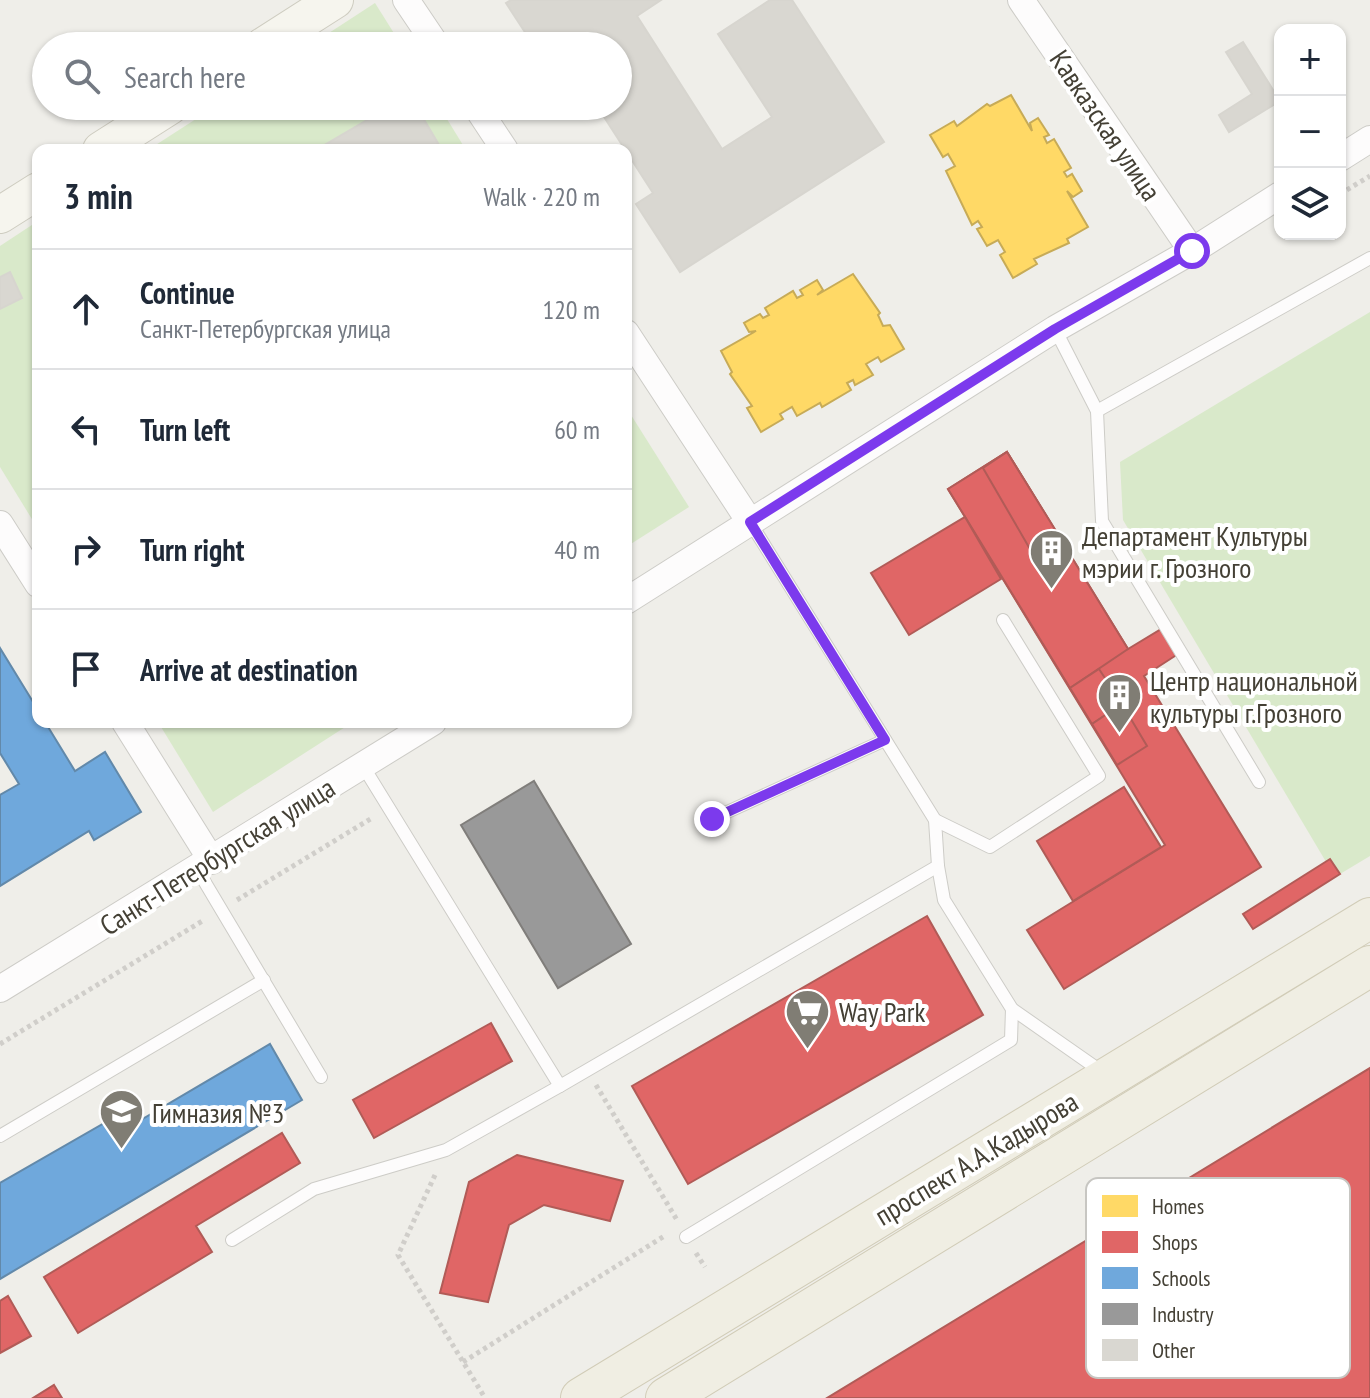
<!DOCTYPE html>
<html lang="en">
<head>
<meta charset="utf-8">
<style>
  :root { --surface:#fff; --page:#f6f6f7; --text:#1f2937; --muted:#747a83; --line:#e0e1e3 }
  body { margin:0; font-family:"PT Sans Narrow",sans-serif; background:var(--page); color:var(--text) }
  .controls { position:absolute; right:24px; top:24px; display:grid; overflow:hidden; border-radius:16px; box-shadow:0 2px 6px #0004 }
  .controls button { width:72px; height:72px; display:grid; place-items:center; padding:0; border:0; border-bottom:2px solid var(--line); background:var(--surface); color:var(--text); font:40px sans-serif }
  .stop { position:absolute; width:24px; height:24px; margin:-18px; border:6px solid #7c3aed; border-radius:50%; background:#fff }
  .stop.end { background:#7c3aed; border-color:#fff; box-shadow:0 2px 8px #0008 }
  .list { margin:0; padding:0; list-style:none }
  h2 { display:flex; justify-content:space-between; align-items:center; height:104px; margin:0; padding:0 32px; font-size:34px }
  h2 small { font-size:26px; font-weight:400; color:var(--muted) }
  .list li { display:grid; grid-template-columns:52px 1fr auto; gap:24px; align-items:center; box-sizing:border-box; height:120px; padding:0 32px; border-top:2px solid var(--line) }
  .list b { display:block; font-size:30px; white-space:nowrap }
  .list p { margin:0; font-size:26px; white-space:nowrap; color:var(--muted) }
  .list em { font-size:26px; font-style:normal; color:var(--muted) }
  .icon { flex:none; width:44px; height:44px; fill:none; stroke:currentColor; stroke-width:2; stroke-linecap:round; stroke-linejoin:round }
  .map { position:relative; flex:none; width:1370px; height:1398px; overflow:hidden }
  .search { position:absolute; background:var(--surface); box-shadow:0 2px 6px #0004; left:32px; top:32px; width:600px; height:88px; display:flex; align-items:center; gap:20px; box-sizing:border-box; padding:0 28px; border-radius:44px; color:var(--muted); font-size:30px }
  .panel { position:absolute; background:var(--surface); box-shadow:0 2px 6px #0004; left:32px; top:144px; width:600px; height:584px; border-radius:16px }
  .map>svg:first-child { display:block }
</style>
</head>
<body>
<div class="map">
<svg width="1370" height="1398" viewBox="0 0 1370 1398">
  <rect width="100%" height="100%" fill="#efeee9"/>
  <g fill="#d9e9ca">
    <polygon points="375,3 402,46 309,46"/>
    <polygon points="216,106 439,106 466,150 148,150"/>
    <polygon points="38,221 38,529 0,467 0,246"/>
    <polygon points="1370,312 1370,856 1335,877 1123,520 1120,462"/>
    <polygon points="626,407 689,507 626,547"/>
    <polygon points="158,722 353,722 213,812"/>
  </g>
  <g fill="#ffd966" stroke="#c7ab57" stroke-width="2">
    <polygon points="1011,95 1032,131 1030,123 1038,118 1049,135 1044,137 1047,143 1054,139 1071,168 1064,172 1067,177 1072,174 1082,191 1073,197 1067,191 1088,227 1067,239 1069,243 1034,259 1037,264 1013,278 1000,255 1005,252 998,240 987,246 977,229 982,227 978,221 972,225 946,171 955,166 948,154 943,157 930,135 954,121 957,126 987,104 990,106"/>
    <polygon points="853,274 880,313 878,315 883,326 890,325 904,349 881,362 878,357 866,364 873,375 855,385 853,380 847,383 851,390 822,407 820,403 797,416 792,407 780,414 783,419 761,432 747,408 752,406 730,374 732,372 721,351 756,331 749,332 744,323 760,314 763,318 769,315 765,308 793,291 797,298 803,295 800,290 817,280 823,290 817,295"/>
  </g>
  <g fill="#e06666" stroke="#b15b57" stroke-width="2">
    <polygon points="1007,452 1128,649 1163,628 1178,654 1144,676 1261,867 1064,989 1027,930 1165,845 948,489"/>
    <polygon points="1007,452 1128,649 1070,688 948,489"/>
    <polygon points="1007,452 1056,531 1030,549 983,468"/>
    <polygon points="965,517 1001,579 909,635 871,573"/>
    <polygon points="1099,669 1122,704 1092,724 1070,688"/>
    <polygon points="1122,704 1147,746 1117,765 1092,724"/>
    <polygon points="1124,787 1161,847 1073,901 1037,841"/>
    <polygon points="1330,859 1340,874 1253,929 1243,914"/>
    <polygon points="927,916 983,1015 688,1184 632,1086"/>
    <polygon points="491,1023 512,1061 374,1138 353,1100"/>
    <polygon points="1370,1068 1370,1398 827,1398"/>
    <polygon points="282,1133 300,1163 196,1226 212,1252 78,1333 44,1277"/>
    <polygon points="517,1155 623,1181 610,1221 544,1205 509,1225 488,1302 440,1293 469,1182"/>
    <polygon points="8,1296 31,1336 0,1353 0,1301"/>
    <polygon points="54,1385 62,1398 33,1398"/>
  </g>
  <g fill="#6fa8dc" stroke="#6289aa" stroke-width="2">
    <polygon points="0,648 38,710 38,722 45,722 75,771 105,752 141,812 94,840 89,831 0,886 0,795 19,784 0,753"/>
    <polygon points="270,1044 302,1100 0,1279 0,1183 134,1106 139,1121"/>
  </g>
  <polygon fill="#999" stroke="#807e7b" stroke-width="2" points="534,781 631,944 558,988 461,825"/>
  <g fill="#d9d7d1" stroke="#d7d5cf" stroke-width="2">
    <polygon points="511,0 661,0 637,16 722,149 772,117 718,34 770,0 792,0 884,142 680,272 636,204 653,193 597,106 618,106 618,46 534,46 506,3"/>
    <polygon points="1243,42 1280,101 1229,132 1219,115 1252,94 1226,52"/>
    <polygon points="391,106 416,106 442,150 316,150"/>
    <polygon points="10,272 22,298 0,309 0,277"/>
  </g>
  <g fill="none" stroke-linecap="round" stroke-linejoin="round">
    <defs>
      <g id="service">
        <polyline points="1055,329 1097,411 1102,521 1259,782"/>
        <polyline points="1097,411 1370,258"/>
        <polyline points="363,766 560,1086 938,866 935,820 750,522"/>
        <polyline points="712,819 885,740"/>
        <polyline points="935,820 990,847 1099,776 1003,620"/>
        <polyline points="938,866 944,900 1012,1009 1105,1074"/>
        <polyline points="197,869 321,1077"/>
        <polyline points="0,1136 264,980"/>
        <polyline points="686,1237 1011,1040 1012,1009"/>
        <polyline points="232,1240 314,1189 446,1150 560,1086"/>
      </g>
      <g id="minor">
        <polyline points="406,0 437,46"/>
        <polyline points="1021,0 1192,251"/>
        <polyline points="476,106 505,150"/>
        <polyline points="1340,158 1370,139"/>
        <polyline points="626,333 750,522"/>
        <polyline points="0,524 38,584"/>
        <polyline points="626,601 1055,329 1192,251 1280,195"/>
        <polyline points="125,722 212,861"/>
        <polyline points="0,989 433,722"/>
      </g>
      <g id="secondary">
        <polyline points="263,46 335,0"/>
        <polyline points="101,150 170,106"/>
        <polyline points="0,215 38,191"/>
      </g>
      <g id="primary">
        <polyline points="581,1398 1370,918"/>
        <polyline points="666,1398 1370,966"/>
      </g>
    </defs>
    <use href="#service" stroke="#cdccc7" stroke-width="14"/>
    <use href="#minor" stroke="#cdccc7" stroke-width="28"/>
    <use href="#secondary" stroke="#ceccc0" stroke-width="38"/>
    <use href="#primary" stroke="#d1ccb7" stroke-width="42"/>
    <g stroke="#d0ceca" stroke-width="5" stroke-dasharray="4 4" stroke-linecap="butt">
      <polyline points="1340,194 1370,176"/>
      <polyline points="237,900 372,818"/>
      <polyline points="0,1044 204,920"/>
      <polyline points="596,1085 677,1220"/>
      <polyline points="435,1175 398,1255 485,1398"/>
      <polyline points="696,1253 705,1267"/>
      <polyline points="463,1362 666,1235"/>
    </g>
    <use href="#service" stroke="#fdfcfc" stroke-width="12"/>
    <use href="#minor" stroke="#fdfcfc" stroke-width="26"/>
    <use href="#secondary" stroke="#f6f5ee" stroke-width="36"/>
    <use href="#primary" stroke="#f0eee3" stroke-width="40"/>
  </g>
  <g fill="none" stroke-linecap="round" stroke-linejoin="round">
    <polyline stroke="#7c3aed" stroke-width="10" points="712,819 885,740 750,522 1055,329 1192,251"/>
  </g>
  <defs>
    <symbol id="building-pin" viewBox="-11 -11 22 30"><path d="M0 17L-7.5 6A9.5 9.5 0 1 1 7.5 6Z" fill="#807d74" stroke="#fff"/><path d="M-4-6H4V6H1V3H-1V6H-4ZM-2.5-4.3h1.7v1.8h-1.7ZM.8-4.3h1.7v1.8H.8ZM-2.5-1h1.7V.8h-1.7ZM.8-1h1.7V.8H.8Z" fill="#fff"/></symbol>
    <symbol id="supermarket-pin" viewBox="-11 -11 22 30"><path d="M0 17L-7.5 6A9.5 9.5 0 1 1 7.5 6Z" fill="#807d74" stroke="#fff"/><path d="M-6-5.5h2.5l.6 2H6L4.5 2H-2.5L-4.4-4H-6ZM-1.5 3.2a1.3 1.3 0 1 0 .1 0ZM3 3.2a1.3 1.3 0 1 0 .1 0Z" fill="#fff"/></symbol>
    <symbol id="school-pin" viewBox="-11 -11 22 30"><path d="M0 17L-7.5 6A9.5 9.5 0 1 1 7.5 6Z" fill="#807d74" stroke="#fff"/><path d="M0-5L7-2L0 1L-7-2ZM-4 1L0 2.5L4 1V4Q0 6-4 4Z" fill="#fff"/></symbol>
  </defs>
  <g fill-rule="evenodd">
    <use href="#building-pin" x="1026" y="526" width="51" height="69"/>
    <use href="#building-pin" x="1094" y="670" width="51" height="69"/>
    <use href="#supermarket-pin" x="782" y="986" width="51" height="69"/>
    <use href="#school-pin" x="96" y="1086" width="51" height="69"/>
  </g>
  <g text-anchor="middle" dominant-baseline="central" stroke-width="8" stroke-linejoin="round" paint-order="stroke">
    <g font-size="28" fill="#444035" stroke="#fff">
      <text transform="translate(1106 125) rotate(56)">Кавказская улица</text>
      <text transform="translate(217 856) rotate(-32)">Санкт-Петербургская улица</text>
      <text transform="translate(976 1158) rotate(-31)">проспект А.А.Кадырова</text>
    </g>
    <g font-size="28" fill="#444035" stroke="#fff" text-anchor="start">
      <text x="1082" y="535">Департамент Культуры<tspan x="1082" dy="32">мэрии г. Грозного</tspan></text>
      <text x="1150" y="680">Центр национальной<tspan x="1150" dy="32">культуры г.Грозного</tspan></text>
      <text x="839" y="1011">Way Park</text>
      <text x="152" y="1112">Гимназия №3</text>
    </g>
  </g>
  <rect x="1086" y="1178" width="264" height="200" rx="12" fill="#fff" stroke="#c7c6c2" stroke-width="2"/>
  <rect x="1102" y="1195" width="36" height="22" fill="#ffd966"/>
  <rect x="1102" y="1231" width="36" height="22" fill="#e06666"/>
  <rect x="1102" y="1267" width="36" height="22" fill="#6fa8dc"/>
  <rect x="1102" y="1303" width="36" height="22" fill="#999"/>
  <rect x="1102" y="1339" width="36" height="22" fill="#d9d7d1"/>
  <g font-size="22" fill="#444035">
    <text x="1152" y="1214">Homes</text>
    <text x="1152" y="1250">Shops</text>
    <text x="1152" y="1286">Schools</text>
    <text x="1152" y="1322">Industry</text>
    <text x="1152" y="1358">Other</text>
  </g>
</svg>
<div class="controls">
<button>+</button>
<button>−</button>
<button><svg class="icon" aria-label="layers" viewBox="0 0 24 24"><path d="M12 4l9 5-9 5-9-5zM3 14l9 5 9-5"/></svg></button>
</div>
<div class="stop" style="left:1192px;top:251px"></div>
<div class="stop end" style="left:712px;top:819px"></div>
<div class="search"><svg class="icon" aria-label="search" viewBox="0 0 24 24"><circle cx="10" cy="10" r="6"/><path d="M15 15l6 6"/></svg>Search here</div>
<section class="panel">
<h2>3 min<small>Walk · 220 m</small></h2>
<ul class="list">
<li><svg class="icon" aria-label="ahead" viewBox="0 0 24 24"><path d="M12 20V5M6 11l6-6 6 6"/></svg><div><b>Continue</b><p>Санкт-Петербургская улица</p></div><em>120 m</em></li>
<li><svg class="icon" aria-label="left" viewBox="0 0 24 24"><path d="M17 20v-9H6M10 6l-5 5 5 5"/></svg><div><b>Turn left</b></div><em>60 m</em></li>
<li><svg class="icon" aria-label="right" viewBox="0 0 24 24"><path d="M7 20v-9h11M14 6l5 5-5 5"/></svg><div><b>Turn right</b></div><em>40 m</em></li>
<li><svg class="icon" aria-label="arrive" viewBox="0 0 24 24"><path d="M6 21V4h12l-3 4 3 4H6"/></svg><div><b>Arrive at destination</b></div></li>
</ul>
</section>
</div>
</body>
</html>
